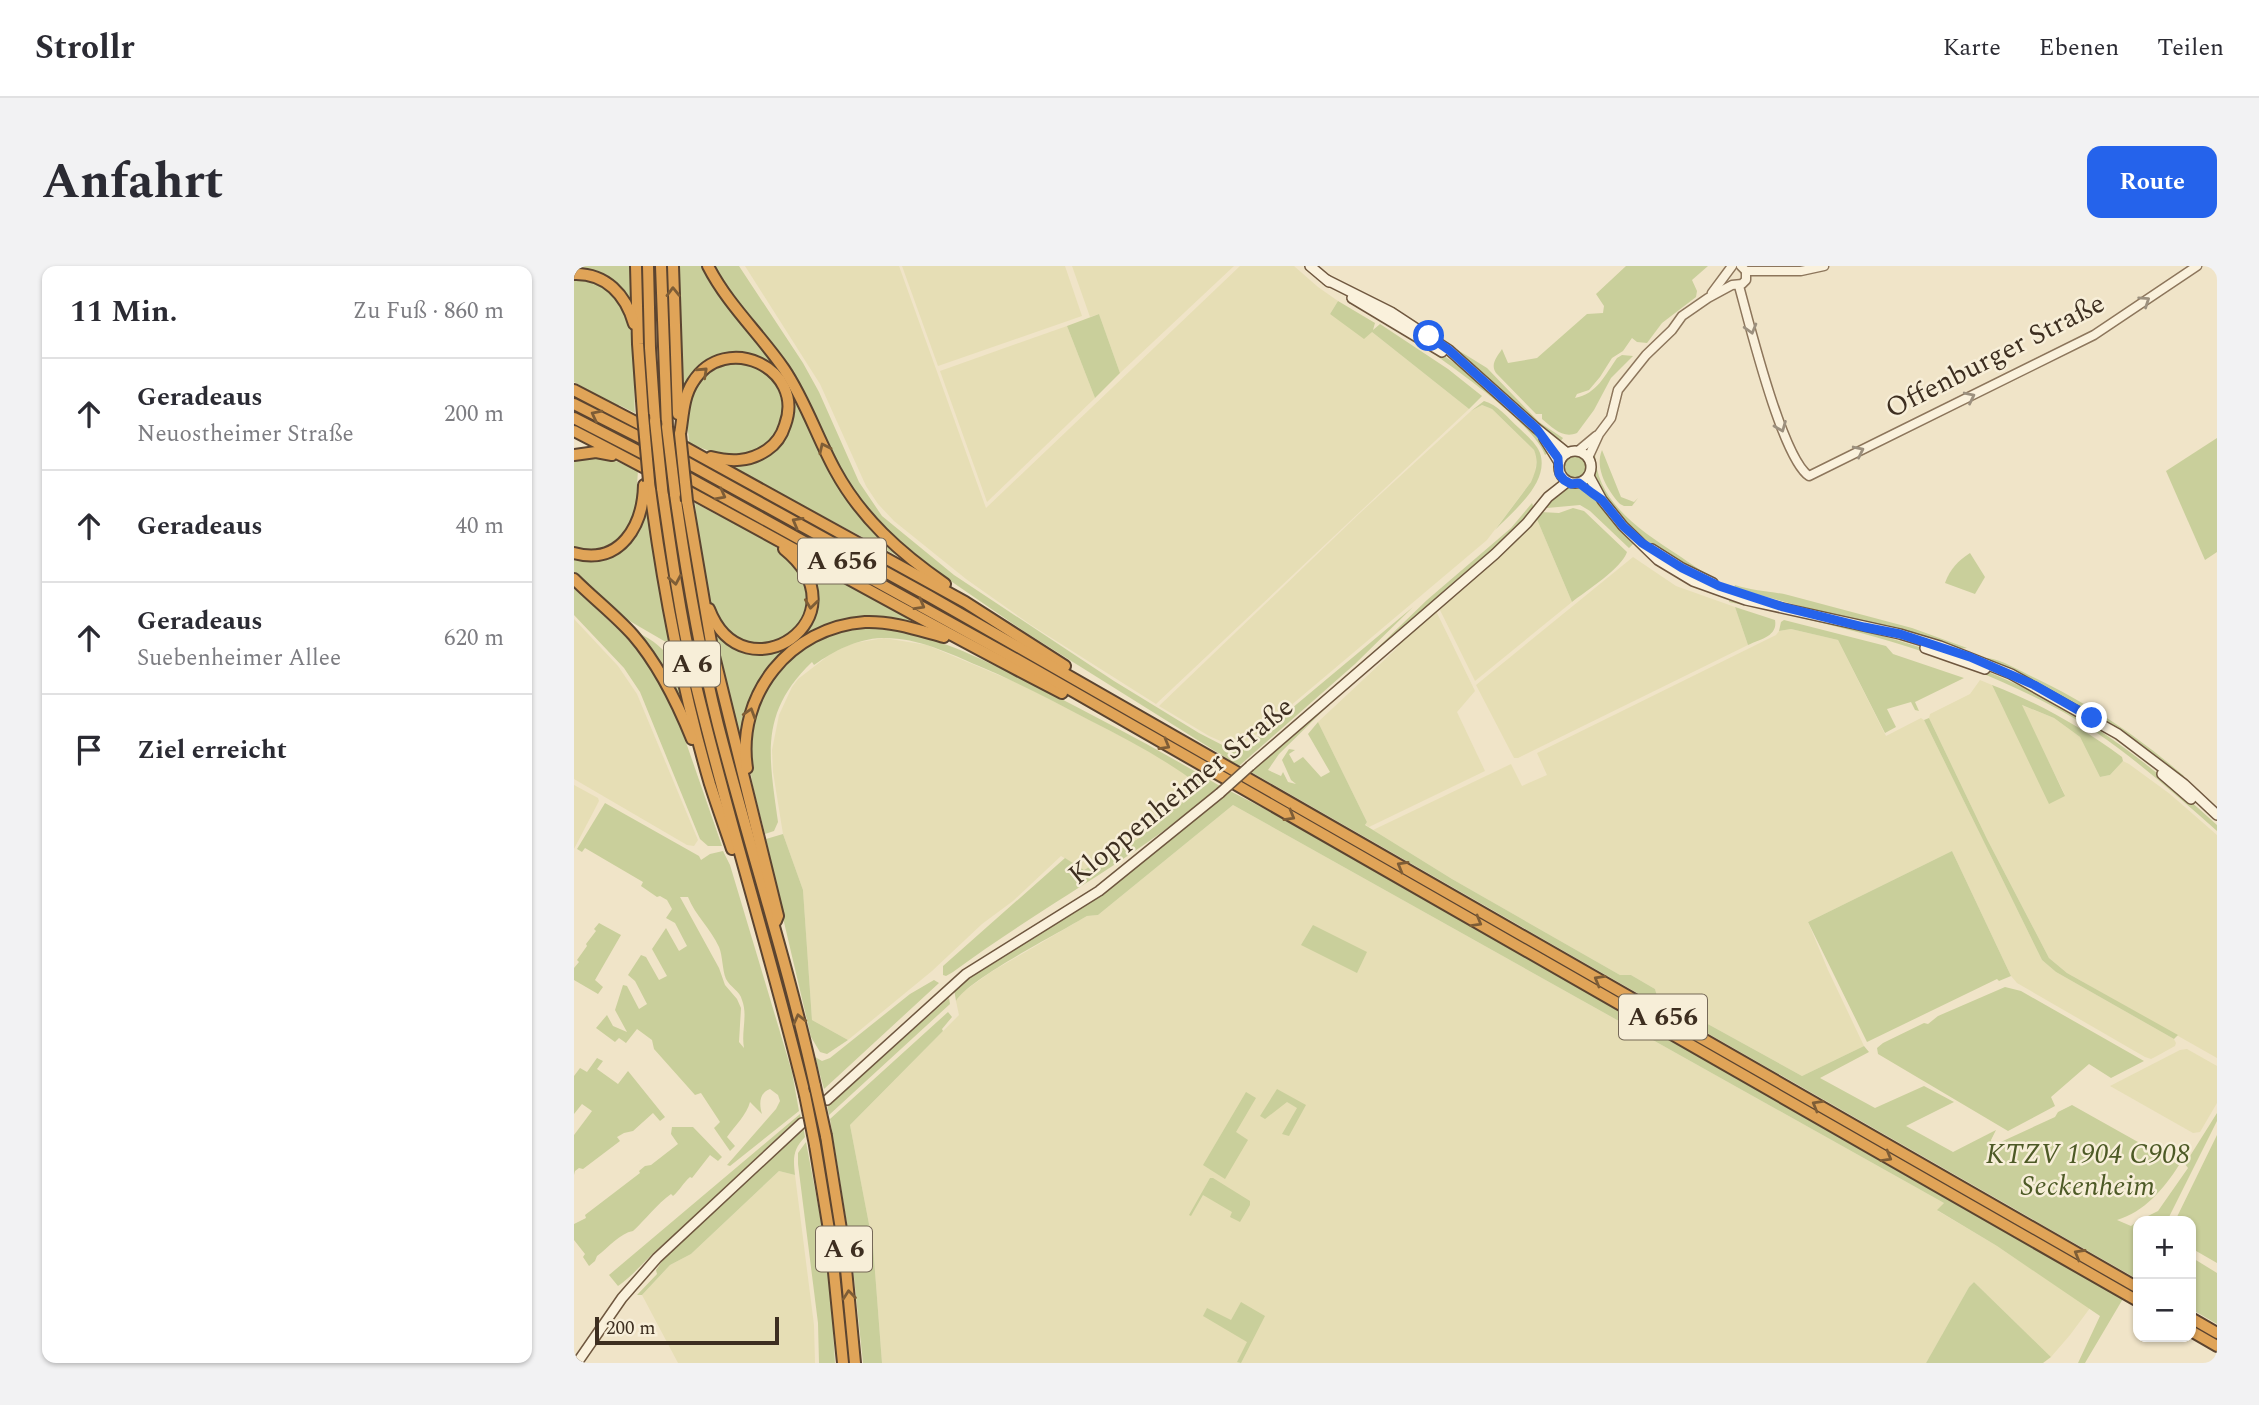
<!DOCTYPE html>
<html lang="de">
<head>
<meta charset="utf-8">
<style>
  :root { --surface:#fff; --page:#f2f2f3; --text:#2b2b33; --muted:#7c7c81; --line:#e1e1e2; --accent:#2563eb }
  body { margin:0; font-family:Spectral,serif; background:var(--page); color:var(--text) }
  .controls { position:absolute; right:21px; bottom:21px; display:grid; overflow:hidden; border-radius:14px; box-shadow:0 2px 5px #0004 }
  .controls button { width:63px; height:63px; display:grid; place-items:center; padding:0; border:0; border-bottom:2px solid var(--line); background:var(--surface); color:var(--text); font:35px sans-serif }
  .scale { position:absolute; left:21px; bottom:18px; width:184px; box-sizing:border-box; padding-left:7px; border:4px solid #3d2e20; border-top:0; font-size:19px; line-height:24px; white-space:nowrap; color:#3d2e20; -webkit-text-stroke:5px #f7eed8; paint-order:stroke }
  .stop { position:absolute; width:21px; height:21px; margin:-16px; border:5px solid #2563eb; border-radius:50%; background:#fff }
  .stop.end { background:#2563eb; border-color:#fff; box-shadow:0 2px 7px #0008 }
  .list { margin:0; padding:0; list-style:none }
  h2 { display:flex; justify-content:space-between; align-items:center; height:91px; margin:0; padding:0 28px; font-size:30px }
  h2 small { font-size:23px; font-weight:400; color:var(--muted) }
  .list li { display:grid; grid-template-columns:46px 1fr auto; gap:21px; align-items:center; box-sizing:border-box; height:112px; padding:0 28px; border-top:2px solid var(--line) }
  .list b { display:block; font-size:26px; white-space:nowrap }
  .list p { margin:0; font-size:23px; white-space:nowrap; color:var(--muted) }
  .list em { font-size:23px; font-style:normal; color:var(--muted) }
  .icon { flex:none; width:38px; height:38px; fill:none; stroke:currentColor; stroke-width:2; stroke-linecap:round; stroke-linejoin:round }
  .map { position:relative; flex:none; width:1643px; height:1097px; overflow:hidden; border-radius:14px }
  header { display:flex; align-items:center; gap:42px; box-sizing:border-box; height:98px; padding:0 35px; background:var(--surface); border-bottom:2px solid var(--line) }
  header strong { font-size:33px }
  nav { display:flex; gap:38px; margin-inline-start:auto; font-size:24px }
  .intro { display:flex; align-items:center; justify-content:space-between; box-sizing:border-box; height:168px; padding:0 42px }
  h1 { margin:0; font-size:49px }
  .button { padding:18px 32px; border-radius:14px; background:var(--accent); color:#fff; font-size:24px; font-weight:700 }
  main { display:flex; gap:42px; padding:0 42px }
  aside { flex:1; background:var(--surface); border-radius:14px; box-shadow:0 2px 5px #0004 }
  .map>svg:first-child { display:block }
</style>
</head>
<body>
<header>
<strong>Strollr</strong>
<nav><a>Karte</a><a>Ebenen</a><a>Teilen</a></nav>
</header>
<div class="intro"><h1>Anfahrt</h1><a class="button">Route</a></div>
<main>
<aside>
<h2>11 Min.<small>Zu Fuß · 860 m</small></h2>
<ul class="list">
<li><svg class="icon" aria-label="ahead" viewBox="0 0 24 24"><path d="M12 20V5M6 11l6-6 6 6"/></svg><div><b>Geradeaus</b><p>Neuostheimer Straße</p></div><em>200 m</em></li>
<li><svg class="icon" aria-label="ahead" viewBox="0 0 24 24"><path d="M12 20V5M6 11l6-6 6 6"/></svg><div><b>Geradeaus</b></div><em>40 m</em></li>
<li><svg class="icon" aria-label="ahead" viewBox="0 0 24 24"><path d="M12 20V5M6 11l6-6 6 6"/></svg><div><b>Geradeaus</b><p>Suebenheimer Allee</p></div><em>620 m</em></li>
<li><svg class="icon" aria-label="arrive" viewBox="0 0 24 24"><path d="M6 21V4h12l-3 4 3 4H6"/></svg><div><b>Ziel erreicht</b></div></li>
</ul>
</aside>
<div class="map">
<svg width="1643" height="1097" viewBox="0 0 1643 1097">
  <rect width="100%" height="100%" fill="#f0e4c8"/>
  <g fill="#e6deb5">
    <polygon points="171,0 325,0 412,242 666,0 720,0 744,21 764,35 756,48 798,66 895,143 582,438 457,359 392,313 320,255 304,238 292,220 246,118"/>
    <polygon points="328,0 491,0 508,50 364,100"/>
    <polygon points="498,0 660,0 546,107 525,48 516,51"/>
    <polygon points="493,60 521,132 413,236 366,105"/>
    <polygon points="908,139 918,143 960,184 963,191 961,208 957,216 913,274 683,468 669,477 658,480 635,470 585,440 786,247 897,145"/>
    <polygon points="962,251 998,336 901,415 864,340"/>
    <polygon points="1059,291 1102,320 1161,341 1174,379 944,492 940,492 902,419"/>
    <polygon points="858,345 862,345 901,425 883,446 911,505 795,561 791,558 793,556 744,456 822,383 830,370"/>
    <polygon points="0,353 44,400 63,428 124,574 120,580 113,579 0,513"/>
    <polygon points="1217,363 1264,374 1312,470 1347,452 1350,454 1468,694 1482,706 1600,773 1602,777 1601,780 1581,791 1577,793 1571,791 1443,717 1437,710 1378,585 1234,656 1254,704 1290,780 1228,810 1083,730 1081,723 1057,709 1046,709 878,613 799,564 937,498 948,520 973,509 963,487 1202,369 1205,365"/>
    <polygon points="310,372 353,379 446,418 562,478 597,498 626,519 567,571 510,604 487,590 439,635 408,658 358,705 274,774 238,754 229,624 209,568 199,506 198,484 205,449 218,421 224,413 259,386 280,377"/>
    <polygon points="1406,414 1418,419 1431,446 1491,529 1447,439 1480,452 1506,471 1526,511 1536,509 1549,495 1555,498 1596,528 1643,569 1643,792 1493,707 1475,692 1413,573 1355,452 1356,448 1396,428"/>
    <polygon points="0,519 24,532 25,535 0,583"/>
    <polygon points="659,539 1370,937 1364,945 1423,980 1516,1042 1496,1069 1477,1091 1400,1016 1395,1021 1352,1097 308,1097 299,979 276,859 385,749 382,735 386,728 417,706 513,650 524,649"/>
    <polygon points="1613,783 1643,800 1643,837 1626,866 1619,867 1536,820 1606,784"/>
    <polygon points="205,905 221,909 240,1059 241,1097 104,1097 68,1029 96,999 117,988"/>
  </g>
  <g fill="#c9cf9b" fill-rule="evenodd">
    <polygon points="0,0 58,0 58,39 53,32 0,5"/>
    <polygon points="104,0 130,0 213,115 255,202 329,293 154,199 184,193 215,157 203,106 151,90 108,131"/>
    <polygon points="141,0 165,0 229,97 245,126 285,216 308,250 380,309 540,415 625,467 656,483 664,483 681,473 839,341 781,398 665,500 451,366 336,287 315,269 272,217 234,139 149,19"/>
    <path d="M1052,0H1134L1118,14L1123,25L1122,31L1088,57L1073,77L1063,76L1058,72L1049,85L1038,92L1026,111L1015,124L1003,128L1001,132C1023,128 1031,109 1043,92L1048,89L1059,90L1037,112L1020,144L1003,167C989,173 979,162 968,153V148H962L922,107C916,98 923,91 928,83L934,97L963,92L1013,48L1029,47L1030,40L1022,28Z"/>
    <path d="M0,13C5,13 12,13 17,14C69,27 59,109 61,147L45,139L44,141L0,116Z"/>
    <polygon points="764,35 801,57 799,64 806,58 874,103 908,130 895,143 798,66 790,73 756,48"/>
    <polygon points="525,48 546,107 521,132 493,60"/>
    <polygon points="858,68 913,102 965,156 989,172 986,176"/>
    <path d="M851,77C895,106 946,143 976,186L971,189C959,157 880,102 850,81Z"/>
    <path d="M165,97C225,104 221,187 162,189C145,190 130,183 115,177C115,171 114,165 113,161C110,128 132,98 165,97Z"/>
    <path d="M910,135C923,138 935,153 945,162C952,169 962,177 966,187C976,217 939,245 921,264L957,216C962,205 965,196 960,184L918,143L908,139L897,145Z"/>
    <polygon points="0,142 217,257 580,463 578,466 219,263 0,147"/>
    <polygon points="1643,172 1643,286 1631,294 1592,205"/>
    <path d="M1028,184L1047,231L1060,236L1064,232L1058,240H1050L1046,238C1034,225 1020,202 1028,184Z"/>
    <path d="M1021,186C1021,235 1067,265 1104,289C1116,297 1128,306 1141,312L1136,313C1096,291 1023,252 1019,201C1019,194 1017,192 1021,186Z"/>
    <circle cx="1001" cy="201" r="13"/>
    <path d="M22,191L39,194L64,204L63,220L66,221C62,256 43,295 0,282V194Z"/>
    <path d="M997,220C1023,224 1043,258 1060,277L1055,282L1016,245L1006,239L973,242V238L987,224Z"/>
    <polygon points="92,224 96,226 169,568 166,569 147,503 118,382"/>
    <path d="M121,237L145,250L149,249C171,261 197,274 215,293C259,338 211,402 162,370C152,364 145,351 139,341C125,315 124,265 121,237Z"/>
    <polygon points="958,237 960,242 927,277 797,388 853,334 937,262"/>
    <polygon points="72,239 85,324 97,379 47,350 0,308 0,290 36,289"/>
    <path d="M999,242L1010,245L1053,286C1048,302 1012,325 998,336L962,251L967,246L985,247Z"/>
    <path d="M1396,287L1411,311L1401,328L1371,317C1376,303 1384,295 1396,287Z"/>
    <path d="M226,291L355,363L296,353L226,375L173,444L166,468L160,451L139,361L146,368L201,385C246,367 251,329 226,291Z"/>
    <path d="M1161,319C1179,325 1196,325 1214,329L1338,362L1393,382L1383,383L1160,322Z"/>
    <polygon points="0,322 52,371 81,408 107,462 148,580 134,580 126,573 66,426 50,402 0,349"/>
    <path d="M1156,332C1258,356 1363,379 1457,425C1526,458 1586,507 1643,559V565C1593,521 1538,471 1478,440C1378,387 1265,359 1155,336Z"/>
    <path d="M1161,341L1201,354C1204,370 1187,373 1174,379Z"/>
    <polygon points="1210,354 1312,380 1319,388 1390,412 1341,436 1345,445 1341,444 1337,436 1313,443 1322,461 1311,467 1264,374 1217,363 1205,365 1207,356"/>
    <path d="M291,361C354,363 411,395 466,422C527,453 587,485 646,520C564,592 466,641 379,706L372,710L369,709V700L491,592L510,604L567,571L625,519C591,493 554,474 515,454C479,435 443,416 405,400C375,387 342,371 308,372C282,373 260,385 240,399L238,396C185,447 195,490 204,556L200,565L191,568C186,546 178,524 176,500C171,443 203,385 259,367C269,364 280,363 291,361Z"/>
    <path d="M61,365C101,385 100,399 110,439L85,396Z"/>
    <path d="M1413,392C1429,394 1444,404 1459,411C1517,439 1561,468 1610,510H1604L1569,484L1412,394Z"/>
    <path d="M1418,419C1465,437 1507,461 1548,491L1549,495L1536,509L1526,511L1506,471L1480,452L1448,439L1491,530L1475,538Z"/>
    <path d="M762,428L764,430L705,488L694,504L707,510L709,506L714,516L722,518L717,514L708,494L715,483L721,484L715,488L720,497L729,491L747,511L756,506L734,468L744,456L793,556L791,559L878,613L1046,709H1057L1081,723L1083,730L1228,810L1290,780L1295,786L1246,812L1301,842L1350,820L1380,836L1332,860L1379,886L1422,864L1417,874L1418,880L1481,851L1484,846L1498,839L1605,899C1590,923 1570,946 1543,954L1557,960L1564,955L1563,1013L677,506Z"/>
    <polygon points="1355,452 1413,573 1475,692 1493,707 1604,769 1600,773 1482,706 1468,694 1350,454"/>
    <path d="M656,525L693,544L1435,968L1550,1031L1511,1097H1504L1526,1050L1423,980L1363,944L1370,937L659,539L524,649L513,650C487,666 394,713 382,735L380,723L394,712L528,628Z"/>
    <path d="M31,537L125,590L127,594L136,588L149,585L156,599L218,806L225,845L156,900L153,899L202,843L206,835L204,829L196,823C185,827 185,838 188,848L176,836C173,848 161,860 153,871L161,880L156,885L140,862L146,856L127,827L121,829L80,783L78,774L63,763L52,777L45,772L41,776L22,762L33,749L39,760L53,766L41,744L49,719L53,720L65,743L73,738L61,715L54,709L67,689L72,691L85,714L93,710L78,683L92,662L105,685L113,680L101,657L92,652L98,643L93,634L86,630L83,631L67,620L69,616L11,582L8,586L3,583ZM106,631H114C121,649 137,663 145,681C149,691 148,703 152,713C156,721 166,725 168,734C174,749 167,766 170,782L165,776L167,742L163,733L151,719L145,702Z"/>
    <polygon points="714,540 1564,1026 1564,1029 712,543"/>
    <polygon points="209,568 229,624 238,754 274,774 253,788 246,786 237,771 194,588 195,587 192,573"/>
    <polygon points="1378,585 1437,710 1425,715 1423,713 1293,776 1234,656"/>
    <polygon points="25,657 47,669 21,714 29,721 24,728 0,714 0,702 5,696 3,694 13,680 12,678 22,665 20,663"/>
    <polygon points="739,659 793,686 783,707 727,679"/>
    <polygon points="360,714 365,717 250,823 241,791 248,795 256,792 336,728"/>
    <polygon points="1431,721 1447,725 1570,795 1537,812 1515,798 1477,831 1481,840 1434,865 1304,788 1303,782 1309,777 1350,757 1354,758 1364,750"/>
    <polygon points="375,732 376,738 255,849 253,838 345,755 350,754"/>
    <polygon points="374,746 378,751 368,763 369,765 276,859 299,979 308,1097 289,1097 277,983 256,853"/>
    <polygon points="23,792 29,795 23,803 44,818 54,805 91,851 86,855 79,847 59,865 50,867 43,871 46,875 9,903 5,902 1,905 0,909 0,869 18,845 8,838 0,848 0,810 6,802 13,806"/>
    <polygon points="703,823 732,839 715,870 708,868 723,842 713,836 691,853 686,850"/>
    <polygon points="672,826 682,832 662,866 674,874 651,913 629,899"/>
    <polygon points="1643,847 1643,855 1593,955 1564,955 1584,945 1614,902 1611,898"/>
    <path d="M226,848L227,852L94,975C74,989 63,1007 44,1020L35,1009Z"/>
    <path d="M229,860L231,871C219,883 219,892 221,909L205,905L117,988L96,999L68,1029H63L83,1008L82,1004L91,991Z"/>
    <path d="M98,861H119L148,891L144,895L136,889L118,912L116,911C109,917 106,924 99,930L97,928C83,938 72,953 59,965C46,967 34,982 23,990L21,995L15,1000L9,991L11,988L0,974V958L12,952L11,949L66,907L65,905L71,900L77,899L104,878L97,868Z"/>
    <polygon points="1643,869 1643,997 1617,982 1617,955 1601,955"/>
    <polygon points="232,876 250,971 258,1047 261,1097 245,1097 244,1057 224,898 224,887"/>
    <polygon points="636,912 639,912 676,935 676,939 666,956 656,951 658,946 629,929 617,950 615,949"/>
    <polygon points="1617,991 1643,1007 1643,1058 1617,1043"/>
    <polygon points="1400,1016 1477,1091 1469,1097 1352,1097 1395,1021"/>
    <polygon points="667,1036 691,1050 667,1097 663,1096 673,1076 629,1050 633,1042 657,1054"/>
  </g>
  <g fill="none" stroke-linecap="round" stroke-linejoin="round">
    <defs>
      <g id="tertiary">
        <polyline points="1167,0 1172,5 1227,5 1250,0"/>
        <path d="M1165,20C1175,56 1208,192 1235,210L1520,69L1623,0"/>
        <polyline points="1138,27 1158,0"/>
        <polyline points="1004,185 1022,170"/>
        <polyline points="1014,192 1025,168 1037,152 1044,124 1072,89 1098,64 1108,50 1134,32 1158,19 1168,18 1172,14 1172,5"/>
      </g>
      <g id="secondary">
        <polyline points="736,0 755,16"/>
        <polyline points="753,14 817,46 875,84 962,162 993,187"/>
        <polyline points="778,32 868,86"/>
        <polyline points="970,172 985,196"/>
        <circle cx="1001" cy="201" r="16"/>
        <polyline points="1015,210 1028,234 1049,260 1084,294 1119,315 1172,334 1326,368 1366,380 1437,408 1544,468 1610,518 1643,549"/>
        <polyline points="1078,283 1108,302 1139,317"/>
        <polyline points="1351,382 1411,403"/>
        <polyline points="676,500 921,288 953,257 974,231 993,216"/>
        <polyline points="1588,508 1617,533"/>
        <polyline points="253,834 392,708 525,625 646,527"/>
        <polyline points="3,1097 48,1032 83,992 228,857"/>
      </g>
      <g id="motorway">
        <polyline points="62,0 64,78 69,149"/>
        <polyline points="74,0 76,82 81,155"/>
        <polyline points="87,0 93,161"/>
        <polyline points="99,0 104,148"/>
        <path d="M134,0C154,39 186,68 210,103C231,134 243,171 261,204C287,252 326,287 371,318"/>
        <path d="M0,8C32,7 52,29 60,58"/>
        <polyline points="0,124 75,163"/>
        <polyline points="0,138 77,177"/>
        <polyline points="0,152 91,199"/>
        <path d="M0,165C164,249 323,343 488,427"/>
        <path d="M106,168C109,151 109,131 119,116C151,65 232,102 211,159C208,169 202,178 193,184C175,196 157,196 137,191"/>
        <polyline points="101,176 391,336 491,400"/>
        <polyline points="0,189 22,186 38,189"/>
        <polyline points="103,191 355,330 1564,1022"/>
        <polyline points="106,207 460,403 1564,1035"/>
        <path d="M75,215C88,317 107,419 136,518C143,540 151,562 158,583"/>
        <path d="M88,222C97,285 106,349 120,411C153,551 197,688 231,829"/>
        <path d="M101,228C112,306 125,383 144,459C175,580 214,698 241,820"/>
        <polyline points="113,235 138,382 204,650 202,655"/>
        <path d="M0,287C47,300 69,259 70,219"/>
        <path d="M0,313C19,332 41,349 59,369C85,399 103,436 118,473"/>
        <path d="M135,343C170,434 294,351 210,283"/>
        <path d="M173,502C162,429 216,361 291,356C318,355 344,364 370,371"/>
        <polyline points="252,870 270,982 281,1097"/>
        <polyline points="241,879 257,976 269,1097"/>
        <polyline points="1617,1052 1643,1067"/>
        <polyline points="1617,1065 1643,1080"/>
      </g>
    </defs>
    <use href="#tertiary" stroke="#8d765c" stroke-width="11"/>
    <use href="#secondary" stroke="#6f573f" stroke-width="12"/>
    <use href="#motorway" stroke="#5b4430" stroke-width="14"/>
    <use href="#tertiary" stroke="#faf1dc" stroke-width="8"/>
    <use href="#secondary" stroke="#faf1dc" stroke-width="9"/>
    <use href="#motorway" stroke="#e0a458" stroke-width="10"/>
    <defs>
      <polyline id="secondary-bridge" points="646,527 676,500"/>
      <g id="motorway-bridge">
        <polyline points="69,149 75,215"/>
        <polyline points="81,155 88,222"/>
        <polyline points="93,161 101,228"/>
        <polyline points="106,168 113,235"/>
        <polyline points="241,820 252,870"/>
        <polyline points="231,829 241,879"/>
      </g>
    </defs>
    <use href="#secondary-bridge" stroke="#6f573f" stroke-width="12" stroke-linecap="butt"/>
    <use href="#motorway-bridge" stroke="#5b4430" stroke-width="14" stroke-linecap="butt"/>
    <use href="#secondary-bridge" stroke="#faf1dc" stroke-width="9"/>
    <use href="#motorway-bridge" stroke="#e0a458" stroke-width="10"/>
  </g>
  <defs><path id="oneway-chevron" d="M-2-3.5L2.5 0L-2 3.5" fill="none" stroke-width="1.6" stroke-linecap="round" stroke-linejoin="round" transform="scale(1.75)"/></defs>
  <g stroke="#7e5d36">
    <use href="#oneway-chevron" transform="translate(99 26) rotate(-91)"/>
    <use href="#oneway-chevron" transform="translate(129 106) rotate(-43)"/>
    <use href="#oneway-chevron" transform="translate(22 149) rotate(-153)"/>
    <use href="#oneway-chevron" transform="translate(250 182) rotate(-115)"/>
    <use href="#oneway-chevron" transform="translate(147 229) rotate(28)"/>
    <use href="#oneway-chevron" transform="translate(223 256) rotate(-151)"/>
    <use href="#oneway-chevron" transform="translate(101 314) rotate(80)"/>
    <use href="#oneway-chevron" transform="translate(237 338) rotate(97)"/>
    <use href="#oneway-chevron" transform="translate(346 339) rotate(29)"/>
    <use href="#oneway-chevron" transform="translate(176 447) rotate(-73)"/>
    <use href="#oneway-chevron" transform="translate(591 479) rotate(30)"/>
    <use href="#oneway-chevron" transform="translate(716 550) rotate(30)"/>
    <use href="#oneway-chevron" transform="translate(828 600) rotate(-150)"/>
    <use href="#oneway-chevron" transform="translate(903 656) rotate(30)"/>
    <use href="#oneway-chevron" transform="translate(1025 714) rotate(-150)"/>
    <use href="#oneway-chevron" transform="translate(225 753) rotate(-104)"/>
    <use href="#oneway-chevron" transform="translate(1243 839) rotate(-150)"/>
    <use href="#oneway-chevron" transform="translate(1313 891) rotate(30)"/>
    <use href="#oneway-chevron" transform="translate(1505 988) rotate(-150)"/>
    <use href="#oneway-chevron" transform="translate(275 1029) rotate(-96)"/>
  </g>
  <g stroke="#9c907e">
    <use href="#oneway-chevron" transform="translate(1571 35) rotate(-34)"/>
    <use href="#oneway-chevron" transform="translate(1177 63) rotate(74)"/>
    <use href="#oneway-chevron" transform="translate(1396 131) rotate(-26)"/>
    <use href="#oneway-chevron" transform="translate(1207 161) rotate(68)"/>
    <use href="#oneway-chevron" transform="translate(1285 185) rotate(-26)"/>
  </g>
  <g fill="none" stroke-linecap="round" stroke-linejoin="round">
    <polyline stroke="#2563eb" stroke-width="9" points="855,70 875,84 962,162 984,192 985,208 990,214 997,218 1005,217 1018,227 1028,234 1049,260 1068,277 1108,302 1145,320 1209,341 1290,361 1326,368 1396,391 1460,419 1518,452"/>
  </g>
  <g text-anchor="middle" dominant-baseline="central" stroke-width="5" stroke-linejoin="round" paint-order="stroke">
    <g fill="#f7eed8" stroke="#756857" stroke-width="2">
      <rect x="224" y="272.5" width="88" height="45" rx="5"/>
      <rect x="90" y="375.5" width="56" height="45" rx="5"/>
      <rect x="1045" y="728.5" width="88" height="45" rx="5"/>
      <rect x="242" y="960.5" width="56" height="45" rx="5"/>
    </g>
    <g font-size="26" font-weight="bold" fill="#3d2e20">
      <text x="268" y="295">A 656</text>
      <text x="118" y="398">A 6</text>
      <text x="1089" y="751">A 656</text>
      <text x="270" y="983">A 6</text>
    </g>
    <g font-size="28" fill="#3d2e20" stroke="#f7eed8">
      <text transform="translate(1421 90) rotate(-27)">Offenburger Straße</text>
      <text transform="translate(607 525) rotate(-39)">Kloppenheimer Straße</text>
    </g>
    <g font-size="28" font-style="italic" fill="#4d5a26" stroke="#f7eed8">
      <text x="1514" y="888">KTZV 1904 C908<tspan x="1514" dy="32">Seckenheim</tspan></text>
    </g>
  </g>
</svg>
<div class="controls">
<button>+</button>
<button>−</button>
</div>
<div class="scale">200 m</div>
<div class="stop" style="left:855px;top:70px"></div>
<div class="stop end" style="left:1518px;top:452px"></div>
</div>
</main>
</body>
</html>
